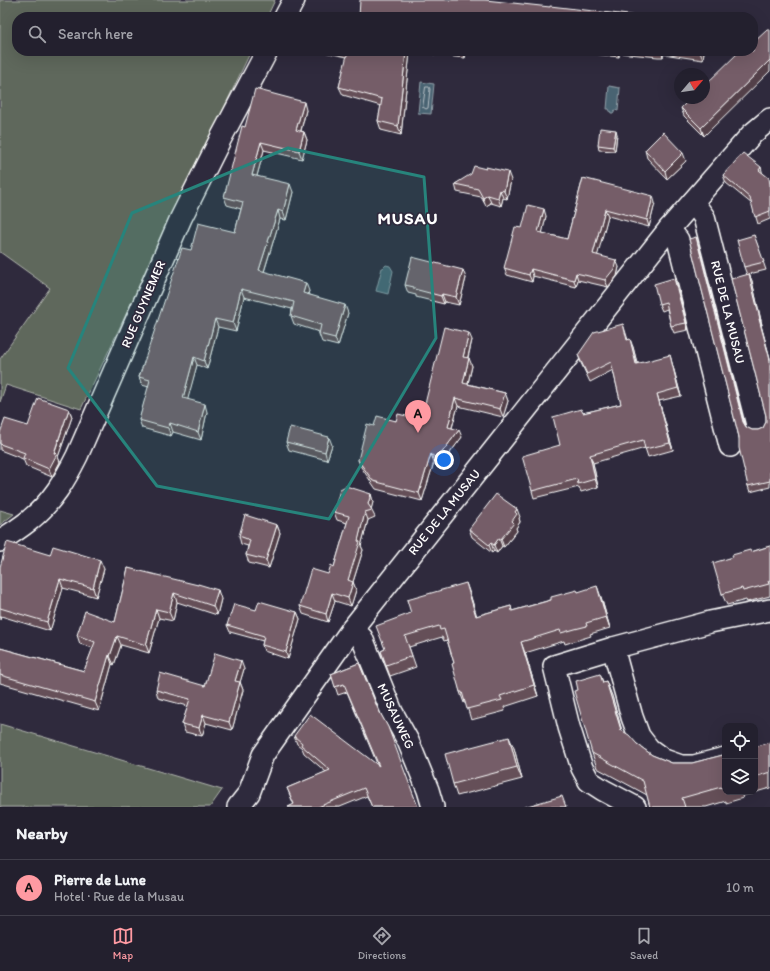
<!DOCTYPE html>
<html lang="en">
<head>
<meta charset="utf-8">
<style>
  :root { --surface:#23202e; --page:#2b2836; --text:#f1f3f6; --muted:#a3a3aa; --line:#403e4a; --accent:#ff9aa2 }
  body { margin:0; font-family:Itim,sans-serif; background:var(--page); color:var(--text) }
  .controls { position:absolute; right:12px; bottom:12px; display:grid; overflow:hidden; border-radius:8px; box-shadow:0 4px 16px #0002 }
  .controls button { width:36px; height:36px; display:grid; place-items:center; padding:0; border:0; border-bottom:1px solid var(--line); background:var(--surface); color:var(--text); font:20px sans-serif }
  .compass { position:absolute; left:674px; top:68px; width:36px; height:36px; border-radius:50%; background:var(--surface); box-shadow:0 4px 16px #0002; rotate:61deg }
  .you { position:absolute; left:444px; top:460px; width:14px; height:14px; margin:-10px; border:3px solid #fff; border-radius:50%; background:#1a73e8; box-shadow:0 0 0 6px #1a73e833 }
  .badge { display:grid; place-items:center; width:26px; height:26px; border-radius:50%; background:var(--accent); color:#111; font-size:13px; font-weight:700 }
  .pin { position:absolute; translate:-50% -33px; filter:drop-shadow(0 1px 2px #0008) }
  .pin::after { content:''; position:absolute; top:21px; width:14px; height:12px; background:inherit; clip-path:polygon(0 0,100% 0,50% 100%) }
  .list { margin:0; padding:0; list-style:none }
  h2 { display:flex; justify-content:space-between; align-items:center; height:52px; margin:0; padding:0 16px; font-size:17px }
  h2 small { font-size:13px; font-weight:400; color:var(--muted) }
  .list li { display:grid; grid-template-columns:26px 1fr auto; gap:12px; align-items:center; box-sizing:border-box; height:56px; padding:0 16px; border-top:1px solid var(--line) }
  .list b { display:block; font-size:15px; white-space:nowrap }
  .list p { margin:0; font-size:13px; white-space:nowrap; color:var(--muted) }
  .list em { font-size:13px; font-style:normal; color:var(--muted) }
  .icon { flex:none; width:22px; height:22px; fill:none; stroke:currentColor; stroke-width:2; stroke-linecap:round; stroke-linejoin:round }
  .map { position:relative; flex:none; width:770px; height:807px; overflow:hidden }
  .search { position:absolute; background:var(--surface); box-shadow:0 4px 16px #0002; left:12px; right:12px; top:12px; height:44px; display:flex; align-items:center; gap:10px; box-sizing:border-box; padding:0 14px; border-radius:16px; color:var(--muted); font-size:15px }
  .sheet { height:108px; background:var(--surface) }
  nav { display:flex; justify-content:space-around; align-items:center; box-sizing:border-box; height:56px; border-top:1px solid var(--line); background:var(--surface); font-size:11px; color:var(--muted) }
  nav a { display:grid; justify-items:center; gap:2px }
  nav .on { color:var(--accent) }
  .map>svg:first-child { display:block }
</style>
</head>
<body>
<div class="map">
<svg width="770" height="807" viewBox="0 0 770 807">
  <rect width="100%" height="100%" fill="#2f2a3d"/>
  <filter id="ink" filterUnits="userSpaceOnUse"><feTurbulence type="fractalNoise" baseFrequency=".025" numOctaves="2"/><feDisplacementMap in="SourceGraphic" scale="8" xChannelSelector="R" yChannelSelector="G"/><feConvolveMatrix kernelMatrix="1 2 1 2 8 2 1 2 1" color-interpolation-filters="sRGB"/></filter>
  <g filter="url(#ink)">
    <g fill="#5f685b" stroke="#afb4ad">
      <polygon points="0,0 275,0 267,17 17,17 17,51 251,51 81,409 6,385 0,402 0,359 50,288 0,252"/>
      <polygon points="0,510 14,514 0,525"/>
      <polygon points="0,724 222,790 210,807 0,807"/>
    </g>
    <g fill="#4a6372" stroke="#92a1aa">
      <polygon points="421,82 434,84 431,114 418,113"/>
      <polygon points="609,86 620,88 618,111 615,110 613,113 611,113 609,109 607,109"/>
      <polygon points="386,265 390,266 393,271 388,294 376,291 382,268 383,268"/>
    </g>
    <g fill="none" stroke-linecap="round" stroke-linejoin="round">
      <polygon stroke="#b7c1c7" stroke-width="1" points="426,87 429,87 430,89 428,108 426,109 423,107"/>
      <defs>
        <g id="minor">
          <polyline points="285,17 294,0"/>
          <polyline points="693,202 704,217 757,425"/>
          <polyline points="669,229 678,240 730,446"/>
          <path d="M0,541C10,534 22,527 31,519C52,502 65,480 77,456L181,218L221,138L267,51"/>
          <polyline points="352,629 362,638 392,712 408,741 428,790 433,807"/>
          <polyline points="613,648 632,717 639,736 649,749 664,760 681,766 694,766 725,758"/>
          <polyline points="238,807 249,793 263,755 352,629 669,229 752,134 770,119"/>
          <polyline points="635,807 603,790 589,781 582,768 569,727 554,666 613,648 710,622 770,610"/>
        </g>
      </defs>
      <use href="#minor" stroke="#fff" stroke-width="24"/>
      <use href="#minor" stroke="#2f2a3d" stroke-width="21"/>
    </g>
    <g fill="#655059" stroke="#fff">
      <polygon points="319,51 466,51 465,58 410,52 401,135 381,130 378,121 381,106 343,95 339,87 347,57"/>
      <polygon points="592,51 704,51 703,60 663,54 663,57 658,57 619,53 619,57 593,54"/>
      <polygon points="691,98 704,136 684,116 681,108"/>
      <polygon points="306,110 301,131 304,132 307,140 302,159 264,150 257,176 293,192 286,220 280,219 264,272 309,291 308,294 348,313 338,346 322,342 319,334 319,332 294,324 291,316 292,309 244,297 236,331 218,327 207,369 197,365 187,400 207,412 201,440 173,432 171,436 142,428 139,420 149,387 142,385 139,377 191,250 235,232 241,209 227,205 224,197 245,127"/>
      <polygon points="617,134 615,151 599,150 598,145"/>
      <polygon points="645,150 686,161 667,179 647,158"/>
      <polygon points="486,169 511,180 507,199 503,198 501,206 491,203 486,206 481,197 457,192 455,184"/>
      <polygon points="763,173 770,182 770,219 758,224 752,204 726,183 723,175"/>
      <polygon points="583,178 655,203 649,227 608,216 597,255 619,267 617,276 608,287 578,280 576,287 533,276 532,282 507,275 504,268 522,228 546,216 542,233 567,239"/>
      <polygon points="754,235 766,270 749,274 752,281 762,325 761,325 770,358 770,487 750,492 748,486 739,437 698,244 744,424 746,427 752,430 758,430 763,428 766,422 766,416 747,275 744,267"/>
      <polygon points="466,278 459,305 445,302 444,304 416,297 416,295 408,293 405,285"/>
      <polygon points="677,285 688,330 674,333 671,326 667,309 662,311 659,304"/>
      <polygon points="623,324 628,340 633,347 637,363 672,363 681,396 659,401 673,450 648,457 645,448 593,463 598,487 581,492 579,487 534,498 532,491 560,445 583,413 621,404 613,370 590,382 581,363 578,355"/>
      <polygon points="472,340 468,358 472,366 468,384 505,393 508,401 503,417 458,406 452,428 462,437 440,466 434,462 422,501 376,489 361,467 358,460 374,426 411,417 425,404"/>
      <polygon points="69,409 72,417 58,457 60,462 52,477 26,466 23,459 0,450 0,433 28,426"/>
      <polygon points="286,442 332,445 327,460 289,450"/>
      <polygon points="371,494 373,502 371,509 375,517 368,520 361,546 363,550 353,582 356,590 351,606 335,601 328,622 303,614 300,606 334,567 347,523 337,520 334,512"/>
      <polygon points="520,517 519,518 520,522 516,528 517,531 504,547 502,546 497,553 494,551 492,553 472,537 469,529"/>
      <polygon points="277,525 280,533 269,568 249,563 246,555 248,546 241,544 239,536"/>
      <polygon points="770,546 770,596 747,602 746,600 727,605 722,594 751,552"/>
      <polygon points="0,567 104,569 96,597 63,588 50,631 1,616 0,620"/>
      <polygon points="128,568 221,599 217,615 177,602 173,621 159,618 149,653 121,645 114,665 112,664 99,711 0,683 0,648 84,671 93,648 80,644 77,635 115,622"/>
      <polygon points="578,592 601,597 610,628 590,634 591,636 565,644 564,641 525,653 538,696 504,707 505,711 471,720 466,703 464,703 460,692 454,663 447,640 444,641 442,637 409,647 416,667 390,676 381,651 385,649 470,594 476,616 511,606 512,611"/>
      <polygon points="256,610 297,612 300,619 288,659 264,651 262,645 263,641 230,632 227,625"/>
      <polygon points="359,663 418,807 372,807 367,796 340,807 288,807 294,805 287,788 326,772 304,753 302,748 297,744 294,736 378,766 347,692 338,695 331,674"/>
      <polygon points="244,669 240,682 243,690 232,730 206,723 202,736 185,732 182,724 188,706 158,698 156,690 205,686"/>
      <polygon points="600,674 603,682 606,681 612,696 622,731 637,744 652,755 672,763 692,763 723,755 725,754 725,792 755,792 755,747 770,742 770,788 742,796 743,798 726,803 726,801 706,807 650,807 647,795 597,768 592,753 578,690"/>
      <polygon points="514,748 522,779 457,796 453,784"/>
    </g>
    <g fill="#524148" stroke="#fff">
      <polygon points="406,51 410,51 410,52 401,135 398,126"/>
      <polygon points="462,51 466,51 465,58"/>
      <polygon points="616,51 618,51 619,53 619,57"/>
      <polygon points="661,51 662,51 663,54 663,57"/>
      <polygon points="700,51 704,51 703,60 700,52"/>
      <polygon points="770,60 770,71 704,136 701,128"/>
      <polygon points="304,102 306,110 299,138 296,130"/>
      <polygon points="616,130 617,134 615,151 613,147"/>
      <polygon points="304,132 307,140 302,159 299,151"/>
      <polygon points="261,142 264,150 255,183 252,175"/>
      <polygon points="683,153 686,161 667,179 665,171"/>
      <polygon points="761,167 763,175 759,170"/>
      <polygon points="508,172 511,180 507,199 504,191"/>
      <polygon points="290,184 293,192 286,220 283,212"/>
      <polygon points="500,190 503,198 501,206 498,198"/>
      <polygon points="488,195 491,203 486,206 483,198"/>
      <polygon points="653,196 655,203 649,227 647,220"/>
      <polygon points="544,209 546,216 541,239 538,232"/>
      <polygon points="605,209 608,216 596,261 593,254"/>
      <polygon points="278,210 280,219 262,278 259,270"/>
      <polygon points="696,237 698,244 745,428 743,422"/>
      <polygon points="616,260 619,267 617,276 608,287 605,280"/>
      <polygon points="531,269 533,276 532,282 529,275"/>
      <polygon points="463,270 466,278 459,305 456,297"/>
      <polygon points="576,273 578,280 576,287 574,280"/>
      <polygon points="749,274 752,281 762,325 760,319"/>
      <polygon points="674,278 677,285 688,330 686,323"/>
      <polygon points="306,283 309,291 306,301 303,293"/>
      <polygon points="241,289 244,297 236,331 233,323"/>
      <polygon points="442,294 445,302 444,304 441,296"/>
      <polygon points="345,305 348,313 338,346 335,338"/>
      <polygon points="215,319 218,327 207,369 204,361"/>
      <polygon points="759,319 770,358 770,360"/>
      <polygon points="469,333 472,340 466,364 463,357"/>
      <polygon points="630,339 633,347 639,371 636,364"/>
      <polygon points="670,355 672,363 681,396 678,388"/>
      <polygon points="194,357 197,365 186,406 183,398"/>
      <polygon points="469,358 472,366 466,391 463,383"/>
      <polygon points="505,393 508,401 503,417 500,409"/>
      <polygon points="657,394 673,450 670,443"/>
      <polygon points="455,398 458,406 450,434 448,427"/>
      <polygon points="205,404 207,412 201,440 198,432"/>
      <polygon points="69,409 72,417 58,457 60,462 52,477 49,469"/>
      <polygon points="170,423 173,432 171,436 168,428"/>
      <polygon points="459,430 462,437 440,466 437,459"/>
      <polygon points="329,437 332,445 327,460 325,452"/>
      <polygon points="431,454 434,462 422,501 419,493"/>
      <polygon points="590,455 593,463 598,487 595,479"/>
      <polygon points="371,494 373,502 371,510 368,504"/>
      <polygon points="517,509 520,517 519,518 520,522 516,528 517,531 504,547 501,539 515,512"/>
      <polygon points="365,512 368,520 361,546 363,550 351,588 348,580"/>
      <polygon points="277,525 280,533 269,568 266,560"/>
      <polygon points="499,538 502,546 497,553 494,545"/>
      <polygon points="491,543 494,551 492,553 489,545"/>
      <polygon points="100,560 104,569 96,597 93,588"/>
      <polygon points="60,579 63,588 50,631 47,622"/>
      <polygon points="353,582 356,590 351,606 348,598"/>
      <polygon points="466,583 470,594 480,626 476,616"/>
      <polygon points="597,586 601,597 610,628 606,617"/>
      <polygon points="218,590 221,599 217,615 213,606"/>
      <polygon points="174,593 177,602 173,621 169,612"/>
      <polygon points="332,593 335,601 328,622 326,614"/>
      <polygon points="156,609 159,618 149,653 146,645"/>
      <polygon points="297,612 300,619 288,659 286,652"/>
      <polygon points="117,636 121,645 114,665 110,656"/>
      <polygon points="521,642 525,653 538,696 534,685"/>
      <polygon points="109,655 112,664 99,711 95,702"/>
      <polygon points="241,661 244,669 238,689 235,681"/>
      <polygon points="606,681 612,696 626,745 621,730"/>
      <polygon points="240,682 243,690 232,730 229,722"/>
      <polygon points="203,715 206,723 202,736 199,728"/>
      <polygon points="509,737 514,748 522,779 517,767"/>
    </g>
    <g fill="#755d67" stroke="#fff">
      <polygon points="360,0 485,0 550,7 550,6 646,17 359,17"/>
      <polygon points="767,30 770,30 770,60 701,128 681,108 691,98 704,98 704,86 740,51 742,53 745,51 753,51 753,43"/>
      <polygon points="348,51 406,51 398,126 378,121 382,99 339,87"/>
      <polygon points="255,89 304,102 296,130 304,132 299,151 261,142 252,175 290,184 283,212 278,210 259,270 306,283 303,293 345,305 335,338 319,334 321,325 291,316 294,302 241,289 233,323 215,319 204,361 194,357 183,398 205,404 198,432 170,423 168,428 139,420 150,380 139,377 182,248 191,250 198,223 235,232 243,202 224,197 242,126 245,127"/>
      <polygon points="600,128 616,130 613,147 598,145"/>
      <polygon points="663,132 683,153 665,171 645,150"/>
      <polygon points="743,153 761,167 759,170 769,178 770,184 770,211 755,217 750,198 723,175"/>
      <polygon points="474,166 486,169 486,167 508,172 504,191 500,190 498,198 488,195 483,198 478,189 455,184 471,174"/>
      <polygon points="583,178 653,196 647,220 605,209 593,254 616,260 614,269 605,280 576,273 574,280 531,269 529,275 504,268 515,227 522,228 528,205 544,209 538,232 567,239"/>
      <polygon points="754,235 764,262 744,267 737,240"/>
      <polygon points="696,237 743,422 746,427 752,430 758,430 763,428 766,422 766,416 731,279 749,274 760,319 759,319 770,360 770,481 748,486 739,448 739,437 689,239"/>
      <polygon points="412,257 463,270 456,297 442,294 441,296 414,289 414,287 405,285"/>
      <polygon points="674,278 686,323 671,326 666,302 659,304 654,284"/>
      <polygon points="623,324 627,340 630,339 636,364 670,355 678,388 657,394 670,443 645,449 643,440 590,455 595,479 578,484 577,479 532,491 522,456 560,445 553,417 581,409 583,413 621,404 611,362 587,374 578,355 594,332"/>
      <polygon points="444,327 469,333 463,357 469,358 463,383 505,393 500,409 455,398 448,427 459,430 437,459 431,454 419,493 373,481 358,460 367,424 374,426 377,416 396,421 398,414 411,417 415,402 425,404"/>
      <polygon points="38,398 69,409 54,453 57,454 49,469 23,458 25,453 0,444 0,433 5,419 28,426"/>
      <polygon points="290,427 329,437 325,452 286,442"/>
      <polygon points="346,486 371,494 368,504 372,510 365,512 358,541 360,542 348,580 353,582 348,598 332,593 326,614 300,606 311,569 328,574 331,565 334,567 349,516 334,512 340,489"/>
      <polygon points="496,494 517,509 515,512 517,514 512,521 514,523 501,539 499,538 494,545 491,543 489,545 469,529"/>
      <polygon points="245,515 277,525 266,560 246,555 250,540 239,536"/>
      <polygon points="7,542 50,555 53,546 100,560 93,588 60,579 47,622 0,608 0,567"/>
      <polygon points="770,546 770,580 768,581 769,584 743,591 742,588 722,594 713,563 733,557 732,555 750,550 751,552"/>
      <polygon points="128,568 198,585 198,584 218,590 213,606 174,593 169,612 156,609 146,645 117,636 110,656 109,655 95,702 0,675 0,648 84,671 95,642 77,635 85,611 115,622"/>
      <polygon points="466,583 476,616 511,606 512,611 551,600 551,597 577,590 578,592 597,586 606,617 586,623 587,626 575,629 561,633 560,630 521,642 534,685 500,696 502,700 467,709 462,692 460,692 452,664 454,663 444,629 440,630 439,626 405,636 412,656 386,665 381,651 385,649 376,626 411,613 407,600"/>
      <polygon points="259,601 297,612 286,652 262,645 264,636 227,625 234,604 256,610"/>
      <polygon points="215,653 241,661 235,681 240,682 229,722 203,715 199,728 182,724 190,699 156,690 160,673 205,686"/>
      <polygon points="359,663 378,709 388,727 418,807 372,807 364,788 318,807 288,807 294,804 287,788 330,770 301,745 302,743 294,736 310,714 379,766 344,684 335,687 331,674"/>
      <polygon points="600,674 603,683 606,681 621,730 629,735 637,744 652,755 672,763 692,763 723,755 725,754 725,787 721,788 721,787 682,798 685,807 650,807 643,781 592,753 574,691 578,690 576,681"/>
      <polygon points="509,737 517,767 453,784 445,754"/>
      <polygon points="770,742 770,772 755,777 755,747"/>
      <polygon points="562,796 566,807 524,807"/>
    </g>
  </g>
  <path fill="#27847c" fill-opacity="0.2" stroke="#27847c" stroke-width="3" stroke-linejoin="round" d="M288,148L424,177L436,338L329,519L157,486L68,368L132,213Z"/>
  <g text-anchor="middle" dominant-baseline="central" stroke-width="3.5" stroke-linejoin="round" paint-order="stroke">
    <g font-size="13" fill="#fff" stroke="#2f2a3d">
      <text transform="translate(143 304) rotate(-67)">RUE GUYNEMER</text>
      <text transform="translate(728 312) rotate(76)">RUE DE LA MUSAU</text>
      <text transform="translate(444 512) rotate(-51)">RUE DE LA MUSAU</text>
      <text transform="translate(396 716) rotate(65)">MUSAUWEG</text>
    </g>
    <g font-size="17" font-weight="bold" letter-spacing="1" fill="#fff" stroke="#2f2a3d">
      <text x="408" y="218">MUSAU</text>
    </g>
  </g>
</svg>
<div class="controls">
<button><svg class="icon" aria-label="locate" viewBox="0 0 24 24"><circle cx="12" cy="12" r="6"/><path d="M12 2v4M12 18v4M2 12h4M18 12h4"/></svg></button>
<button><svg class="icon" aria-label="layers" viewBox="0 0 24 24"><path d="M12 4l9 5-9 5-9-5zM3 14l9 5 9-5"/></svg></button>
</div>
<svg class="compass" viewBox="-18 -18 36 36"><path d="M0-13l5 13h-10z" fill="#e53935"/><path d="M0 13l5-13h-10z" fill="#a3a3aa"/></svg>
<div class="you"></div>
<div class="pin badge" style="left:418px;top:433px">A</div>
<div class="search"><svg class="icon" aria-label="search" viewBox="0 0 24 24"><circle cx="10" cy="10" r="6"/><path d="M15 15l6 6"/></svg>Search here</div>
</div>
<section class="sheet">
<h2>Nearby<small></small></h2>
<ul class="list">
<li><span class="badge">A</span><div><b>Pierre de Lune</b><p>Hotel · Rue de la Musau</p></div><em>10 m</em></li>
</ul>
</section>
<nav>
<a class="on"><svg class="icon" aria-label="map" viewBox="0 0 24 24"><path d="M3 6l6-2 6 2 6-2v14l-6 2-6-2-6 2zM9 4v14M15 6v14"/></svg>Map</a>
<a><svg class="icon" aria-label="directions" viewBox="0 0 24 24"><path d="M12 3l9 9-9 9-9-9zM9 14v-3h6M13 9l2 2-2 2"/></svg>Directions</a>
<a><svg class="icon" aria-label="saved" viewBox="0 0 24 24"><path d="M7 4h10v16l-5-4-5 4z"/></svg>Saved</a>
</nav>
</body>
</html>
